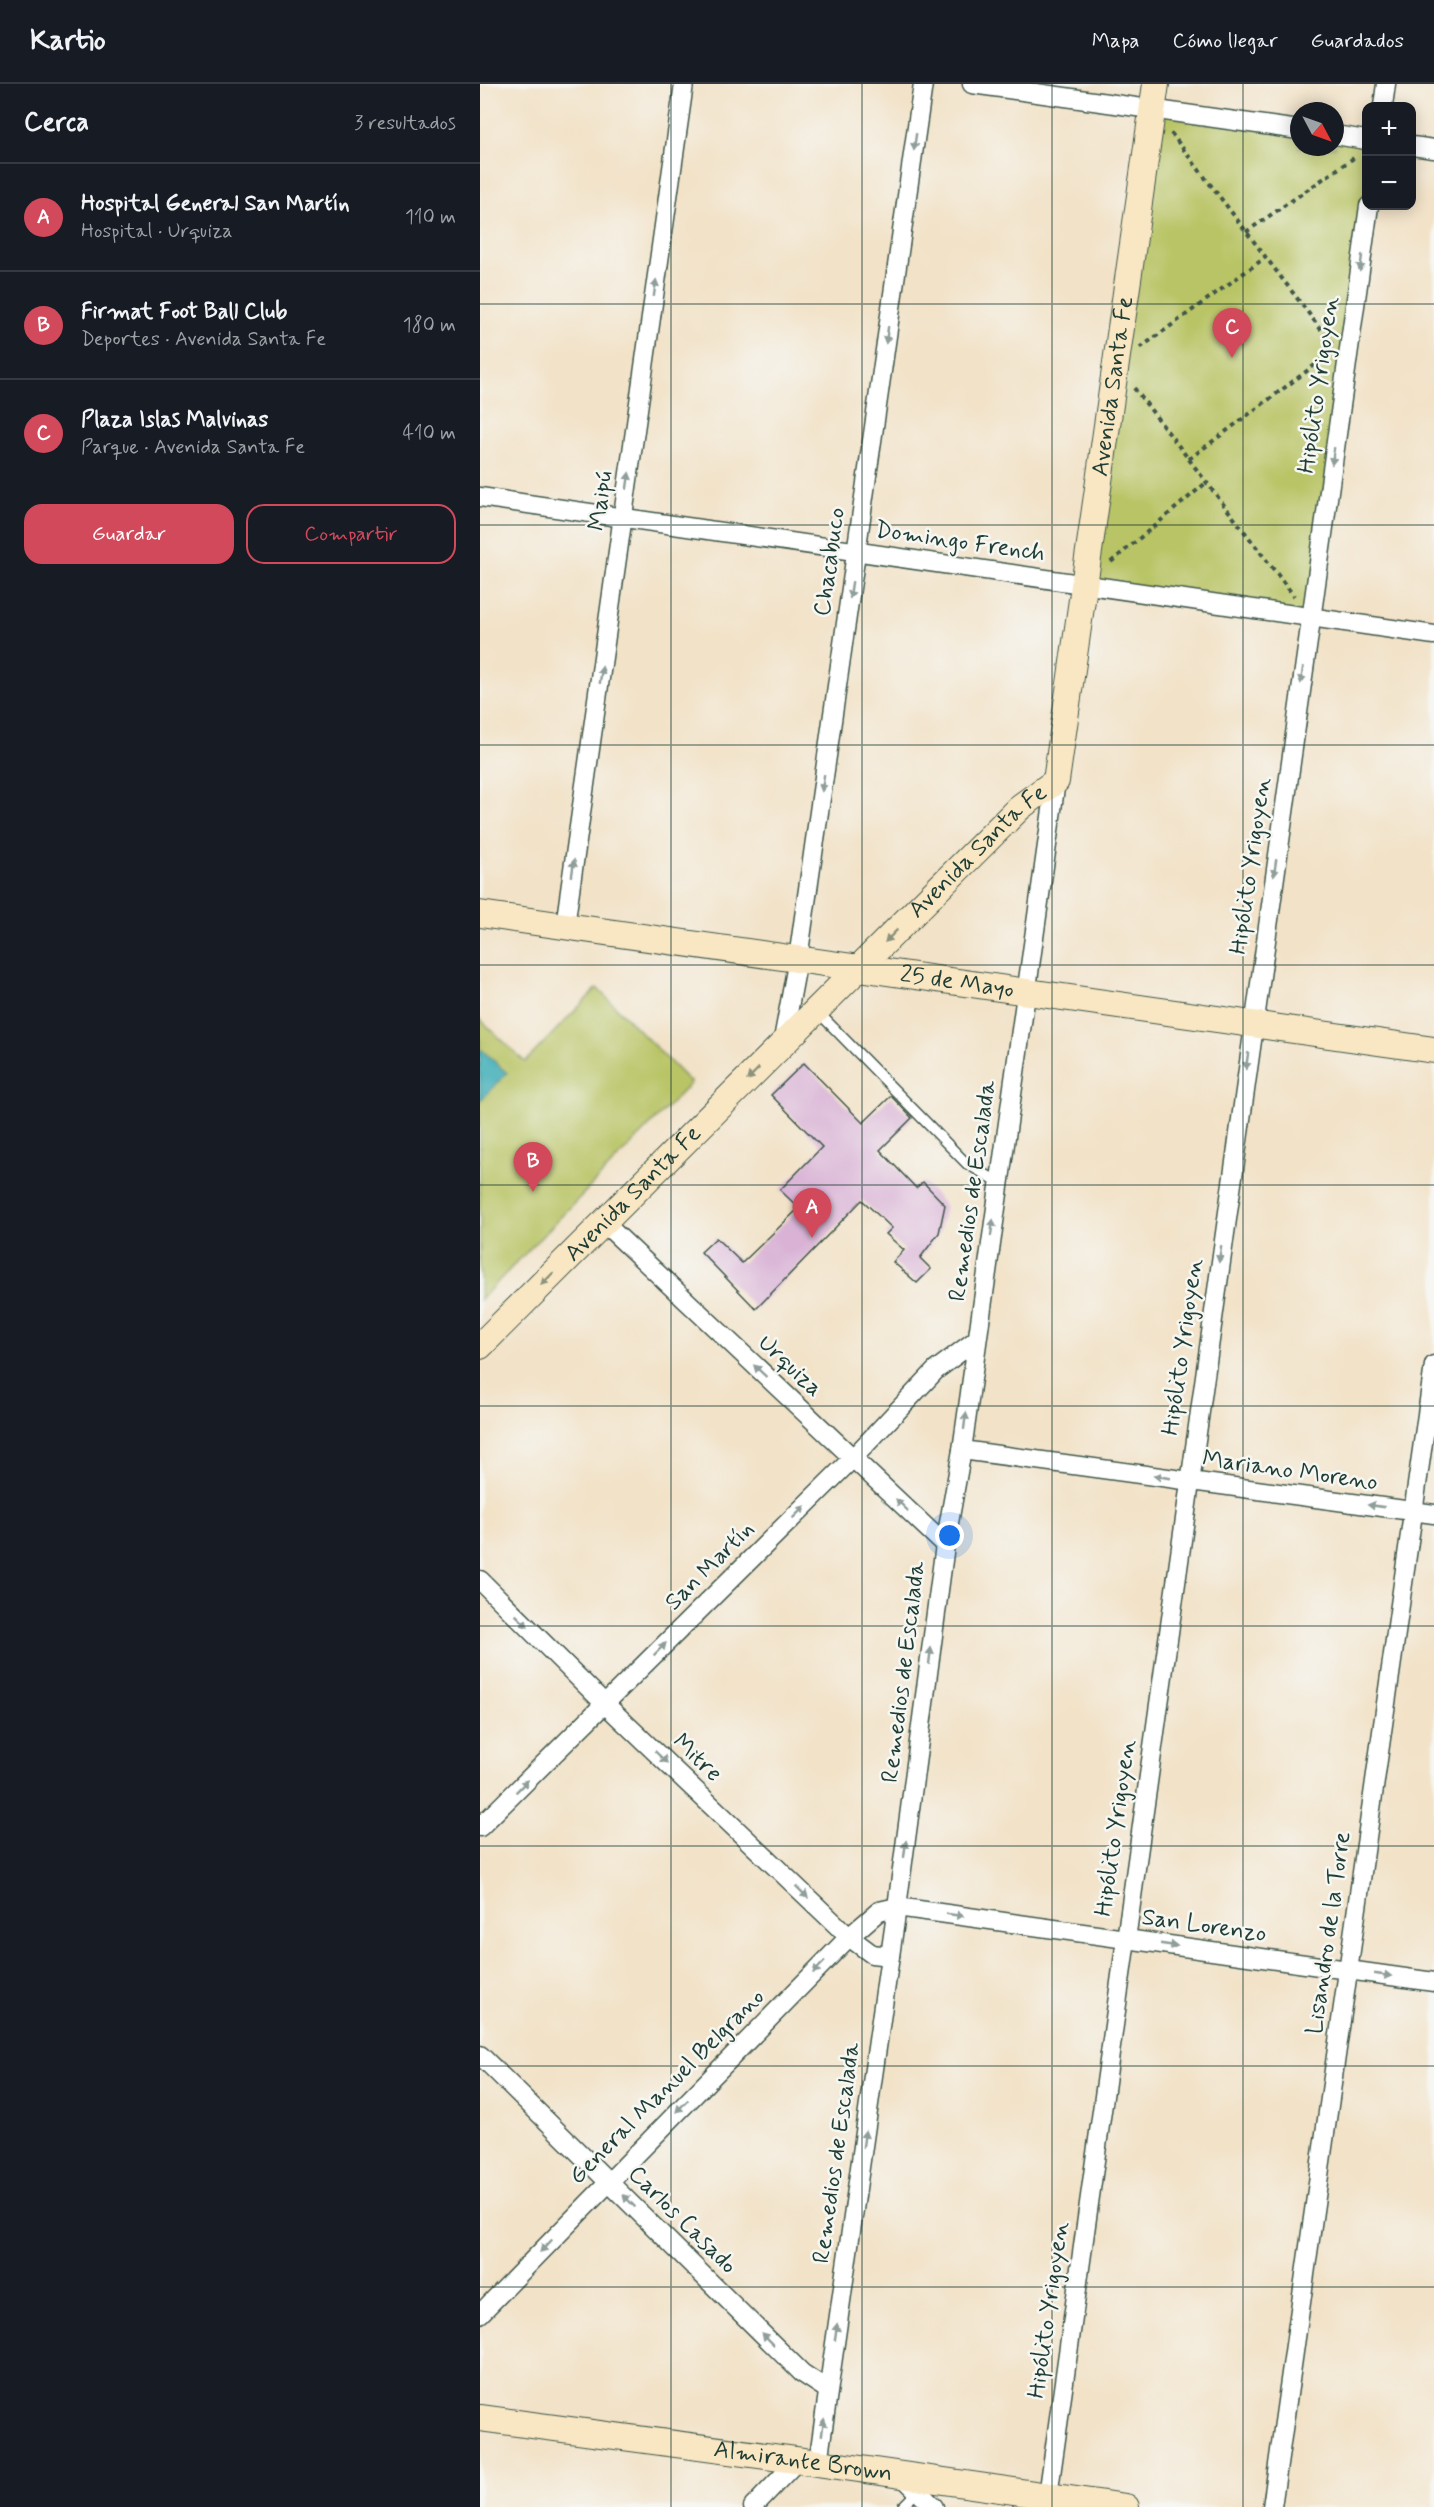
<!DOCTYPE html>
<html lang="es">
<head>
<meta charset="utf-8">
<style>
  :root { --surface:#171b24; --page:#20242c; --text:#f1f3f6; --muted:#9ea1a6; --line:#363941; --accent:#d1495b }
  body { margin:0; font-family:Mynerve,sans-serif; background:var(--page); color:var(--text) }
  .controls { position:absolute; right:18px; top:18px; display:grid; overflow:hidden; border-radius:12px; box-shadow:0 3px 15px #0003 }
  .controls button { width:54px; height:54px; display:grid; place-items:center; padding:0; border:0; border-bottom:2px solid var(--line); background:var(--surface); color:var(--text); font:30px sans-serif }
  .compass { position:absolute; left:810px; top:18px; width:54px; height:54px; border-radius:50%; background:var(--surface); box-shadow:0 3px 15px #0003; rotate:131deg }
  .you { position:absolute; left:470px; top:1452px; width:21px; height:21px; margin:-15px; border:4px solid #fff; border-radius:50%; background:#1a73e8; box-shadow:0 0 0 9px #1a73e833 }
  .badge { display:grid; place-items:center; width:39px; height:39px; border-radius:50%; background:var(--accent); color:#fff; font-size:20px; font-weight:700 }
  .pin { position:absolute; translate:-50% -50px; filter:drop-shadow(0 2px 3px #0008) }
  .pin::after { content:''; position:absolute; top:32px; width:21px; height:18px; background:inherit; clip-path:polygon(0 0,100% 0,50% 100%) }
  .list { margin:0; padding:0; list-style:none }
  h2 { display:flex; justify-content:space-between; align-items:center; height:78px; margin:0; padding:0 24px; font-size:26px }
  h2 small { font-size:20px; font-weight:400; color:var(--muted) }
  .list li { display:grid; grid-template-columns:39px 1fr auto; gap:18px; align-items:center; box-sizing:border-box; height:108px; padding:0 24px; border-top:2px solid var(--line) }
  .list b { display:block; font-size:22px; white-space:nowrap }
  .list p { margin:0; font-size:20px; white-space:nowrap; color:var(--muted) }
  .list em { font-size:20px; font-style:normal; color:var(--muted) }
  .actions { display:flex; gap:12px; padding:18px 24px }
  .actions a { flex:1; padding:14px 0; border:2px solid var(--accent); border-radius:18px; text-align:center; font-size:21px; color:var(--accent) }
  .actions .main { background:var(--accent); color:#fff }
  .map { position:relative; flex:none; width:954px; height:2423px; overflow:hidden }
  header { display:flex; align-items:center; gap:36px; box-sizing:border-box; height:84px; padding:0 30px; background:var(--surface); border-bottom:2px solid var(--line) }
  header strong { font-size:28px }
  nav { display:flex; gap:33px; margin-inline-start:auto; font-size:21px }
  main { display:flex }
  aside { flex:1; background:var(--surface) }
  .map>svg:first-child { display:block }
</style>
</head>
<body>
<header>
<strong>Kartio</strong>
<nav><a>Mapa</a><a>Cómo llegar</a><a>Guardados</a></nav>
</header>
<main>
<aside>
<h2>Cerca<small>3 resultados</small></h2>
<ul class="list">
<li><span class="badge">A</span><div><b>Hospital General San Martín</b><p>Hospital · Urquiza</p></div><em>110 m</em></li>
<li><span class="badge">B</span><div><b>Firmat Foot Ball Club</b><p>Deportes · Avenida Santa Fe</p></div><em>180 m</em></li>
<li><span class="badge">C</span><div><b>Plaza Islas Malvinas</b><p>Parque · Avenida Santa Fe</p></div><em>410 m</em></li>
</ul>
<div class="actions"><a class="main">Guardar</a><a>Compartir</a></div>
</aside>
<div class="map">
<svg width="954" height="2423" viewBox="0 0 954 2423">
  <rect width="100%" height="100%" fill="#f6f6f2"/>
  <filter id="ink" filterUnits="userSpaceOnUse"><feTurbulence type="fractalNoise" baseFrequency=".0167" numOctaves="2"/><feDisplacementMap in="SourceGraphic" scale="12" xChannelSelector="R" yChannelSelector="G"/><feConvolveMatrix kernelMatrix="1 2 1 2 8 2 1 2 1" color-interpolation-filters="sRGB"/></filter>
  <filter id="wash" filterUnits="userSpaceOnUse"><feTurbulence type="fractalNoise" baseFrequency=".008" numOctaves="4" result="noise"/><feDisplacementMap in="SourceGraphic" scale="24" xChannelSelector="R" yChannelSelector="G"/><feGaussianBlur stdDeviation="1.35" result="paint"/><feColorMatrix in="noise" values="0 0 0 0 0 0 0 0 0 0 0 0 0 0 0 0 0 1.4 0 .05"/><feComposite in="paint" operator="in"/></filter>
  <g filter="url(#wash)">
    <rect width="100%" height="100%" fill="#f2e2c7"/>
    <g fill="#b9c466" stroke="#6c804d" stroke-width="1.5">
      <polygon points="673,25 819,46 819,63 855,63 855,51 886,56 886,122 830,533 605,500"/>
      <polygon points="117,904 211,999 0,1216 0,935 45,978"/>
    </g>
    <polygon fill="#39aab5" stroke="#2c7474" stroke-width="1.5" points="2,966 27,989 0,1017 0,967"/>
    <g id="blocks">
      <polygon fill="#d9b2d6" points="324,979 383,1039 411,1012 432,1034 400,1066 436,1104 443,1098 465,1121 459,1149 440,1174 451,1185 437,1199 413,1178 424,1166 406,1150 412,1144 382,1116 276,1225 221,1168 236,1154 262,1179 319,1124 300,1106 342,1063 291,1011"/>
    </g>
  </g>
  <g filter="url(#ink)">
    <use href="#blocks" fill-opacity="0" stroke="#3f564a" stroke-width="1.5"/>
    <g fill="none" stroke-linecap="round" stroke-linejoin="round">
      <defs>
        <g id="lane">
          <polyline points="338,928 487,1080 519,1098"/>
          <polyline points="422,2423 438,2407"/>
        </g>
        <g id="street">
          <polyline points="492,0 819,46"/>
          <polyline points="903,22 906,0"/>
          <polyline points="855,51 886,56"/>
          <polyline points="932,62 954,65"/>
          <polyline points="0,413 954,551"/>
          <polyline points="85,842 204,0"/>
          <polyline points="302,961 318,875 443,0"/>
          <polyline points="123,1138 465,1461"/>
          <polyline points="482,1366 954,1430"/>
          <polyline points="0,1496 125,1620 369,1853 392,1870 410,1872"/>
          <polyline points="0,1743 373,1374 456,1286 496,1256"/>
          <polyline points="0,1971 322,2289 348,2306"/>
          <polyline points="0,2230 369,1853 399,1827 417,1823 954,1898"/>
          <polyline points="338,2379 417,1823 465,1461 482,1366 576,697"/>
          <polyline points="421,2391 454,2423"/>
          <polyline points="568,2412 889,122"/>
          <polyline points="273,2423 318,2376"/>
          <polyline points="792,2423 954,1281"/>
        </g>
        <g id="secondary">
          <path id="s1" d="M0,830L954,966"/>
          <path id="s2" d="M0,1262L540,723L576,697L676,0"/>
          <path id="s3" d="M0,2334L338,2379L646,2423"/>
        </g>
      </defs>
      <use href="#lane" stroke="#3f564a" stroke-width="12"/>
      <use href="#street" stroke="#3f564a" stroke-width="21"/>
      <use href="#secondary" stroke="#3f564a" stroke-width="28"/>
      <g stroke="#3f564a" stroke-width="4" stroke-dasharray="4.5 4.5" stroke-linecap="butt">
        <polyline points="691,49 852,260"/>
        <polyline points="766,148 875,73"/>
        <polyline points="660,264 786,173"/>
        <polyline points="654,304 814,512"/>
        <polyline points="709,375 851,269"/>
        <polyline points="631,478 727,398"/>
      </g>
      <use href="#lane" stroke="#fff" stroke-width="9"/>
      <use href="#street" stroke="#fff" stroke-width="18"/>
      <use href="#secondary" stroke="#f9e7c3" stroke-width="26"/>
    </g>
    <defs><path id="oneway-solid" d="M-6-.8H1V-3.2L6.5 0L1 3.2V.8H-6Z" transform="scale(1.5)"/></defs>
    <g fill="#8f9e9a">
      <use href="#oneway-solid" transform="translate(435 58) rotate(98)"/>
      <use href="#oneway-solid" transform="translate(881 179) rotate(98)"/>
      <use href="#oneway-solid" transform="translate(175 204) rotate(-82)"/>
      <use href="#oneway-solid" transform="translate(407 251) rotate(98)"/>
      <use href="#oneway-solid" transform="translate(853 372) rotate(98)"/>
      <use href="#oneway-solid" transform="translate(148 397) rotate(-82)"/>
      <use href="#oneway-solid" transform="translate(371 506) rotate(98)"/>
      <use href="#oneway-solid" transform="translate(121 591) rotate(-82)"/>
      <use href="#oneway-solid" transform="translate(822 591) rotate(98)"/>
      <use href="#oneway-solid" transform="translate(343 699) rotate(98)"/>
      <use href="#oneway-solid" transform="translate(93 784) rotate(-82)"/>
      <use href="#oneway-solid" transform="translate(795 784) rotate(98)"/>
      <use href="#oneway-solid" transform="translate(767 977) rotate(98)"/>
      <use href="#oneway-solid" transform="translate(512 1144) rotate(-82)"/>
      <use href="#oneway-solid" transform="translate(740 1170) rotate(98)"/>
      <use href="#oneway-solid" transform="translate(280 1287) rotate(-137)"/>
      <use href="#oneway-solid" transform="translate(485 1337) rotate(-83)"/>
      <use href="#oneway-solid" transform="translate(682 1393) rotate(-172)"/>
      <use href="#oneway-solid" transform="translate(422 1421) rotate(-136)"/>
      <use href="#oneway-solid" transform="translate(896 1422) rotate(-172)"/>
      <use href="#oneway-solid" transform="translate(319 1428) rotate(-45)"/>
      <use href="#oneway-solid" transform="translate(42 1537) rotate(45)"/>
      <use href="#oneway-solid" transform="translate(180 1565) rotate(-45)"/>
      <use href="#oneway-solid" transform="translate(450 1572) rotate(-83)"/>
      <use href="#oneway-solid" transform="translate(181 1673) rotate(44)"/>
      <use href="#oneway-solid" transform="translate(42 1702) rotate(-45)"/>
      <use href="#oneway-solid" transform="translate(425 1765) rotate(-83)"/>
      <use href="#oneway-solid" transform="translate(322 1808) rotate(44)"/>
      <use href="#oneway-solid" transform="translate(475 1831) rotate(8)"/>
      <use href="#oneway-solid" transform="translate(689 1861) rotate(8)"/>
      <use href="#oneway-solid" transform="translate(339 1883) rotate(135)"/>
      <use href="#oneway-solid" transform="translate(903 1891) rotate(8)"/>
      <use href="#oneway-solid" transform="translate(202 2022) rotate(135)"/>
      <use href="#oneway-solid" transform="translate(384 2055) rotate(-82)"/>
      <use href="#oneway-solid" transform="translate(149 2117) rotate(-135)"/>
      <use href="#oneway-solid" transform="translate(66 2162) rotate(134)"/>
      <use href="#oneway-solid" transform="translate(356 2248) rotate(-82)"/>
      <use href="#oneway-solid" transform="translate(288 2255) rotate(-135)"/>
      <use href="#oneway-solid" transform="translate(343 2343) rotate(-82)"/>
    </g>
    <g fill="#8c927c">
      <use href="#oneway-solid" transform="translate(411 852) rotate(135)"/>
      <use href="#oneway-solid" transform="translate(273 990) rotate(135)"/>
      <use href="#oneway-solid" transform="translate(67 1195) rotate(135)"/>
    </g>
  </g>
  <path fill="none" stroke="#1f3d34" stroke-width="1.5" stroke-opacity="0.55" d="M191,0V2423M382,0V2423M572,0V2423M763,0V2423M0,220H954M0,441H954M0,661H954M0,881H954M0,1101H954M0,1322H954M0,1542H954M0,1762H954M0,1982H954M0,2203H954"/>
  <g text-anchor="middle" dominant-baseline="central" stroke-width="5" stroke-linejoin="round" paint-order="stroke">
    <g font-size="24" fill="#1f3d34" stroke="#f6f6f2">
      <text transform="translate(839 301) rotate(-82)">Hipólito Yrigoyen</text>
      <text stroke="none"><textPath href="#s2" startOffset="1206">Avenida Santa Fe</textPath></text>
      <text transform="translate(121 417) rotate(-82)">Maipú</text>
      <text transform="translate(480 458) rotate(8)">Domingo French</text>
      <text transform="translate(350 478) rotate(-82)">Chacabuco</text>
      <text stroke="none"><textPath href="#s2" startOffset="702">Avenida Santa Fe</textPath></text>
      <text transform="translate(771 782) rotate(-82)">Hipólito Yrigoyen</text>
      <text stroke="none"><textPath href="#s1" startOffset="482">25 de Mayo</textPath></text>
      <text transform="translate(493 1107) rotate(-82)">Remedios de Escalada</text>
      <text stroke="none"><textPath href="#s2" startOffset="216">Avenida Santa Fe</textPath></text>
      <text transform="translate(703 1263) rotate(-82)">Hipólito Yrigoyen</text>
      <text transform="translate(310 1282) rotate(43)">Urquiza</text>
      <text transform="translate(810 1387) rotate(8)">Mariano Moreno</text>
      <text transform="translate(230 1482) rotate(-45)">San Martín</text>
      <text transform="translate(424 1588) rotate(-83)">Remedios de Escalada</text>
      <text transform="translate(217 1674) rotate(44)">Mitre</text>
      <text transform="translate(636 1744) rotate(-82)">Hipólito Yrigoyen</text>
      <text transform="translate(724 1842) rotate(8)">San Lorenzo</text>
      <text transform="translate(849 1849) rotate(-82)">Lisandro de la Torre</text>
      <text transform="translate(187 2003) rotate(-45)">General Manuel Belgrano</text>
      <text transform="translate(357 2069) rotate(-82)">Remedios de Escalada</text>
      <text transform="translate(202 2136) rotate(45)">Carlos Casado</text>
      <text transform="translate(569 2226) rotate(-82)">Hipólito Yrigoyen</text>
      <text stroke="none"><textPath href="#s3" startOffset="326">Almirante Brown</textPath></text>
    </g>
  </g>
</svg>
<div class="controls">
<button>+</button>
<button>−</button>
</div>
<svg class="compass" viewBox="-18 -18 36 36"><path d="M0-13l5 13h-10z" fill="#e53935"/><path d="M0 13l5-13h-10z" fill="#9ea1a6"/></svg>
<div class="you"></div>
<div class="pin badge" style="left:332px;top:1154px">A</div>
<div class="pin badge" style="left:53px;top:1108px">B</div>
<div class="pin badge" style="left:752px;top:274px">C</div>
</div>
</main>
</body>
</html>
